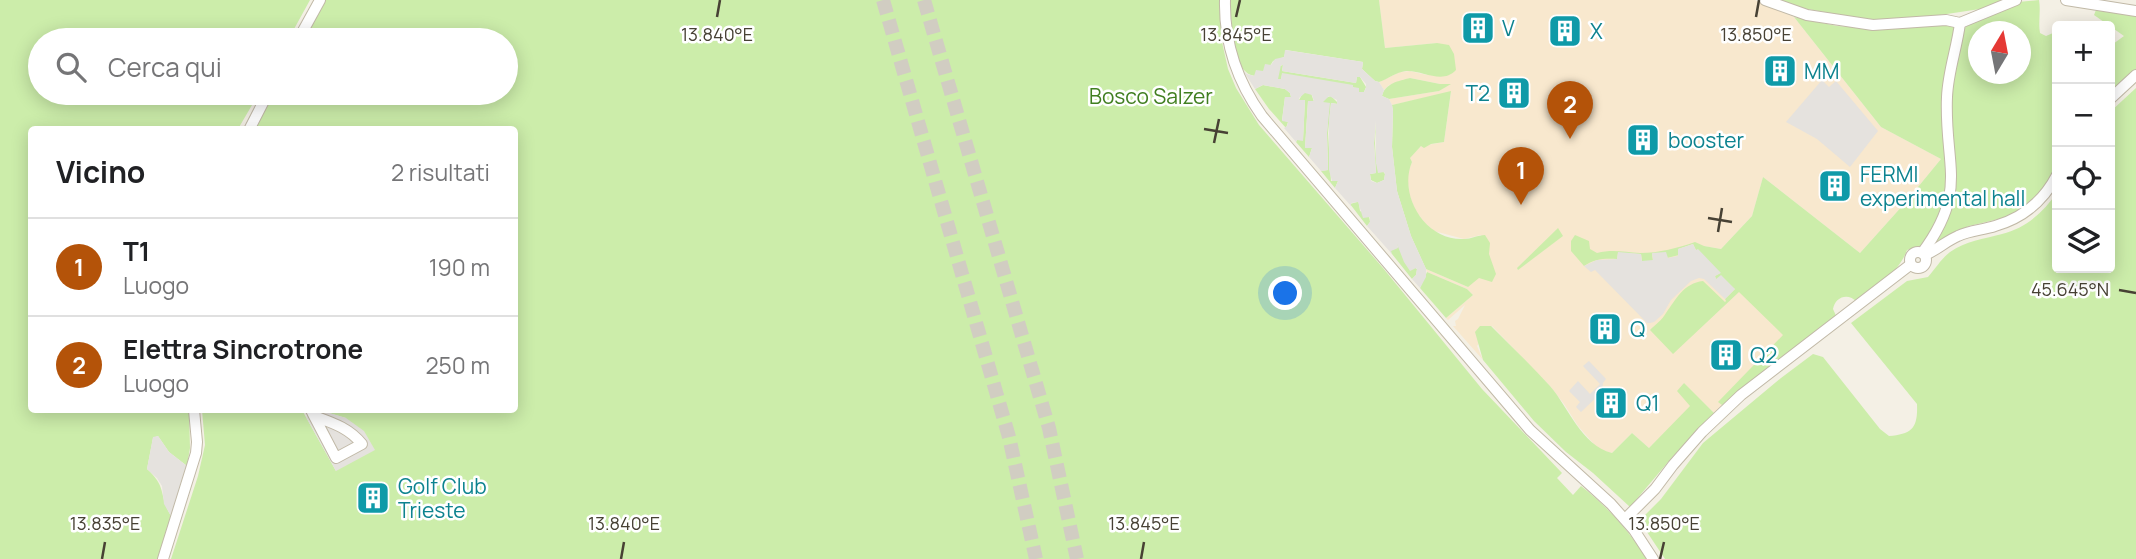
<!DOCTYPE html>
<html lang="it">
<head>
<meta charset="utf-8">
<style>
  :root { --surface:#fff; --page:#f6f6f6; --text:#202124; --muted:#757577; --line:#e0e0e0; --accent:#b45309 }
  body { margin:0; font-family:Manrope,sans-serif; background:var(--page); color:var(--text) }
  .controls { position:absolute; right:21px; top:21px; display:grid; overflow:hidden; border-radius:7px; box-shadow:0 4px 18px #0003 }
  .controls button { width:63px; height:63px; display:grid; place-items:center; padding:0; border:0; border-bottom:2px solid var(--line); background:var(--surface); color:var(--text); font:35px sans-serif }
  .compass { position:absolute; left:1968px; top:21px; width:63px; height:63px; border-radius:50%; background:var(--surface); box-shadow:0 4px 18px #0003; rotate:10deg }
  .you { position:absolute; left:1286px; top:294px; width:24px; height:24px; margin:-18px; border:5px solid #fff; border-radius:50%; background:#1a73e8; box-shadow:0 0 0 10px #1a73e833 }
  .badge { display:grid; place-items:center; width:46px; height:46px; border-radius:50%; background:var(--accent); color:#fff; font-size:23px; font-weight:700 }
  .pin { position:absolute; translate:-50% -58px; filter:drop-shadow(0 2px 4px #0008) }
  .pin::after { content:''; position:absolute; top:37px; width:24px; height:21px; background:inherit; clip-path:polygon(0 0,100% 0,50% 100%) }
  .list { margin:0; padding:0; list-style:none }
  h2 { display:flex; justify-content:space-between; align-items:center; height:91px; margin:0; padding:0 28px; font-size:30px }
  h2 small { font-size:23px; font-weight:400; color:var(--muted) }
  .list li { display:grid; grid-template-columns:46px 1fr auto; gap:21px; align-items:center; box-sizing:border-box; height:98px; padding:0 28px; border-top:2px solid var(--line) }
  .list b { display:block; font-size:26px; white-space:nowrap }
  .list p { margin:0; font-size:23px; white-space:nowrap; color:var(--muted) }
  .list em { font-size:23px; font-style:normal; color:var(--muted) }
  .icon { flex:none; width:38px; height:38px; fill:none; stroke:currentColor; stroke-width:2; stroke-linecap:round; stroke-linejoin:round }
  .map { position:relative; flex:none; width:2136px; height:559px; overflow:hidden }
  .search { position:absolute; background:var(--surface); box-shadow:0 4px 18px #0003; left:28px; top:28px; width:490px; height:77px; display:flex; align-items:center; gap:18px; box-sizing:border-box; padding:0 24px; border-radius:38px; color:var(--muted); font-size:26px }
  .panel { position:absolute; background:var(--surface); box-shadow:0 4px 18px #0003; left:28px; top:126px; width:490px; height:287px; border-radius:7px }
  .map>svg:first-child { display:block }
</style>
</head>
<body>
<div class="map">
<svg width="2136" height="559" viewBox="0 0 2136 559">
  <rect width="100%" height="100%" fill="#f4f0e5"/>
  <polygon fill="#f8e8ce" points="1379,0 1755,0 1794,17 1881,127 1941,159 1904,204 1860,253 1763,177 1752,216 1721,249 1704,246 1784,335 1719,402 1722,405 1714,413 1683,383 1691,407 1649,448 1632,433 1612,453 1599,450 1578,426 1564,404 1550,386 1492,326 1477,346 1483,360 1453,326 1456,326 1455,321 1458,319 1465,305 1448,320 1446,318 1473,295 1467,289 1427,272 1426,269 1468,287 1489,254 1488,247 1481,235 1464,239 1434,231 1425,223 1415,210 1409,194 1407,174 1412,162 1409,158 1421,146 1444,142 1451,92 1392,105 1389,99 1439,91 1450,84 1440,84 1410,78 1389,85 1384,90 1379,82 1400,72 1410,71 1427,75 1437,43 1385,48"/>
  <g fill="#ccedaa" fill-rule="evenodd">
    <path d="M0,0H310L288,40H40V93H259L238,129L32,130V410H189L190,448L187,466L169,452L158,436L153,438L147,469C168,488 158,495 171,516L159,559H0Z"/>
    <path d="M325,0H1219L1222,42L1228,69L1236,88L1259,125L1383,268L1482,389L1562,473L1557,478L1573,495L1581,486C1608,507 1629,531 1647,559H171L198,476L205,445L202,410H302L336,471L346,418L319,410H514V130L254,129L273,93H506V40H303Z"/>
    <path d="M1231,0H1379L1385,48L1437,43L1449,45L1454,54L1456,70C1442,85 1423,70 1406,71C1396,72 1388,79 1379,82L1375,81L1362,69L1363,62L1286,50L1284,57L1273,61C1270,68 1261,72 1255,76C1250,75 1248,74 1245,71C1233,60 1230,16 1231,0Z"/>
    <polygon points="1781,0 2004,0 1980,9 1894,22 1846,16 1802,8"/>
    <path d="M2039,0C2041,12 2038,22 2040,33L2046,36L2053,33L2057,37V167L2051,178L2040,194L2028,205L2007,217L1969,226L1951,234L1938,244L1932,245L1947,219L1953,204L1955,159L1950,94L1964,30L1968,23L2018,2ZM1979,32H2021V74H1979Z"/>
    <polygon points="2096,10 2136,15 2136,70 2110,93 2110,43 2113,44 2124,36 2094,15"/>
    <path d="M1794,17L1837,26L1882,29L1952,24L1955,28L1945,140L1947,201L1924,245L1907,250C1898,274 1877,286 1857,302C1848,292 1835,297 1833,309L1837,318L1722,405L1718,402L1783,335L1739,292L1673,354L1650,330C1655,325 1662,320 1666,313C1676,299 1684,283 1703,281L1725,302L1726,301L1725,299L1735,289L1716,280L1715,276L1720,273L1696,250L1693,244L1678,249L1679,255L1667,258L1652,254L1653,261H1642L1641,254L1618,253L1617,259C1605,258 1594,259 1584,266L1571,251V241L1575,235L1589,241L1590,249L1597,253C1612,249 1625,252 1640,253C1659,253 1678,248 1695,242L1704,246L1721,249L1752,216L1763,177L1860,253L1904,204L1941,159L1881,127Z"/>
    <polygon points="1283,65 1282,71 1356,83 1357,76 1360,77 1366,87 1364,92 1359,92 1353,87 1282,74 1281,80 1277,79 1280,66"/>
    <path d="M1410,78L1440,84H1451L1439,91L1389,99L1382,96C1385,83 1399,81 1410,78Z"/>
    <polygon points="1263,85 1285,89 1290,93 1291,97 1285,97 1282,120 1288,122 1286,128 1269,109 1255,89"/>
    <path d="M2136,88V559H1665L1641,523L1642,518L1661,499L1703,443L1781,378L1813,354L1823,357L1880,429L1889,436C1912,434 1918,428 1917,404L1851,323L1907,281L1928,277C1935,269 1942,258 1950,252C1966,241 1983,239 2002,234C2026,228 2044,212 2057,192V268H2110V112Z"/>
    <path d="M1451,91L1444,142L1431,144L1424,148L1421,146L1410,158L1412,162C1398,195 1425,241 1464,239C1471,239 1478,235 1485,235L1490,243L1489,254L1496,274L1492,282L1479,278L1468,287L1426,269L1411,236L1397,191L1392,147L1393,111L1392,105Z"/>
    <polygon points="1303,93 1311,93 1314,102 1308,101 1305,148 1312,148 1309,157 1296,142 1297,140 1303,140 1305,100 1299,100"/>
    <polygon points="1331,96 1337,102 1338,104 1331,103 1328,133 1331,181 1338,181 1335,188 1321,171 1328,170 1327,133 1329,103 1322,103 1325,98"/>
    <polygon points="1355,100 1361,105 1361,108 1354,108 1352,157 1360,211 1369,216 1370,222 1367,226 1350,204 1357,202 1351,157 1352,108 1346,106 1349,101"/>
    <polygon points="1373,104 1380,104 1385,110 1376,121 1375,143 1376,163 1385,174 1384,180 1377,183 1371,180 1370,174 1376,173 1374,143 1377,110 1370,109"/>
    <polygon points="1380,191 1386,192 1389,196 1400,250 1405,262 1417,269 1416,275 1412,279 1392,254 1390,251 1398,247 1390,229 1380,199 1374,200 1376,193"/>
    <polygon points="1558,228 1563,236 1518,270 1517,268"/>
    <polygon points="1427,272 1467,289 1473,295 1446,318 1420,288"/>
    <path d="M1480,326H1491C1511,346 1531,365 1550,386C1569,408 1581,445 1612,453L1632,433L1649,448L1690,406L1677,391L1684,383L1714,413L1674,455L1630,507L1593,473L1566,452L1534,421L1483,360L1475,332Z"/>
  </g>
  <g fill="#e5e2de" fill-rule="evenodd">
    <path d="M1285,50L1363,62L1362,69L1375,81L1379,82L1384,90L1382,96L1389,99L1392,105L1393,111L1392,147L1397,191L1411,236L1426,269V277L1420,288L1412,279L1416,275L1417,269L1416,268L1410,271L1404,262L1397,244L1398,248L1391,251L1392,254L1367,226L1370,222V217L1363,218L1358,202L1351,203V206L1335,188L1338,181H1332L1329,170V120L1331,103L1337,104V100L1329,96L1323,102L1330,103L1327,133L1328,170L1321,171L1309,157L1312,148H1305L1308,101H1314L1312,95L1305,93L1299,98V100H1305L1303,141L1297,140L1296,142L1284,128L1287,126L1288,122L1282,121L1285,97H1291L1290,93L1285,89L1263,85L1255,89L1242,69L1247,74L1254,76L1256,70L1263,71L1265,64L1271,65L1275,59L1284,57ZM1281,65H1283L1282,71L1356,83L1357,77H1360L1366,84V88L1364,92H1359V88L1353,87V85L1282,73L1281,79H1278ZM1376,121V163L1378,173L1384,172L1385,174L1384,180L1377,183L1371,181L1370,174L1376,173L1374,143Z"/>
    <polygon points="1822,80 1829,87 1836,81 1878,131 1850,167 1817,139 1786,122"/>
    <polygon points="1693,244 1696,250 1698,249 1721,273 1715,276 1716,279 1721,275 1735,289 1725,299 1704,279 1699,278 1691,281 1671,300 1663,314 1654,322 1650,323 1647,323 1595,270 1591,272 1584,266 1597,260 1617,259 1618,252 1641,254 1642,261 1653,260 1652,253 1666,252 1668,258 1678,256 1678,249"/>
    <polygon points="1589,361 1606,379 1603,383 1602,392 1581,412 1576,407 1580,402 1569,391 1578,381 1590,394 1600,384 1583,366"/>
    <polygon points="319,410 346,418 364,431 375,450 336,471 306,417"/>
    <polygon points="158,436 169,452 187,466 171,516 164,504 162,486 157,478 147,469 153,437"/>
  </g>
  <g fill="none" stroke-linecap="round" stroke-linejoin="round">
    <g stroke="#d1cdc2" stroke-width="14" stroke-dasharray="14 7" stroke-linecap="butt">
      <polyline points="883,0 1009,437 1036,559"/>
      <polyline points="924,0 1049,428 1077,559"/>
    </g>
    <defs>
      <g id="minor">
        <path d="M1225,0C1224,43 1237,81 1262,116L1530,430L1611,504L1634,530L1653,559"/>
        <polyline points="1765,0 1807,15 1873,25 1946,20 1960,23 2016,0"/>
        <polyline points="2066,0 2136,11"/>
        <polyline points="298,40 320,0"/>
        <polyline points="2110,99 2136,75"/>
        <polyline points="249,130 268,93"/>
        <circle cx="1918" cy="260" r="8"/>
        <path d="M1922,253C1969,190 1944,165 1947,97C1948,71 1957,48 1960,23"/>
        <path d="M1925,255C1937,250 1946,241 1958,236C1970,230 1983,230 1995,226C2023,218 2044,200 2057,175"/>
        <path d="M311,410L314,416L336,458L362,444C349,428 333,423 314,416"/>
        <polyline points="1625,519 1655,489 1673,465 1702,432 1741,395 1910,265"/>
        <polyline points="163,559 196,453 197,442 194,410"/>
      </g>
    </defs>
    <use href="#minor" stroke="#c1b9a7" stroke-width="12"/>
    <use href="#minor" stroke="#fff" stroke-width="10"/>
  </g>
  <path fill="none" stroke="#474134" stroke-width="2.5" d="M717,17L720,0M1236,17L1240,0M1756,17L1759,0M1204,129L1228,133M1214,143L1219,119M1708,218L1732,222M1718,232L1722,208M2119,290L2136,293M102,559L105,542M621,559L624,542M1141,559L1144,542M1660,559L1664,542"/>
  <defs>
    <symbol id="building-square" viewBox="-11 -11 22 22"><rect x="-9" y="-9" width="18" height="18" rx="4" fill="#0f9aa8" stroke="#fff"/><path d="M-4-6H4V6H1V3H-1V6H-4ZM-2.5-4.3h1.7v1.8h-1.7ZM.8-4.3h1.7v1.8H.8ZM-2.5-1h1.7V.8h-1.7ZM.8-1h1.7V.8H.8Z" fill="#fff"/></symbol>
  </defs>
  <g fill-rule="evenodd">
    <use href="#building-square" x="1459" y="9" width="38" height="38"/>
    <use href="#building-square" x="1546" y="12" width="38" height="38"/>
    <use href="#building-square" x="1761" y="52" width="38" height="38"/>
    <use href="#building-square" x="1495" y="74" width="38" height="38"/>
    <use href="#building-square" x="1624" y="121" width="38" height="38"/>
    <use href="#building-square" x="1816" y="167" width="38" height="38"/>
    <use href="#building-square" x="1586" y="310" width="38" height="38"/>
    <use href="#building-square" x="1707" y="336" width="38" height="38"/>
    <use href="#building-square" x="1592" y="384" width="38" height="38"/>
    <use href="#building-square" x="354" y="479" width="38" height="38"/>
  </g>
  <g text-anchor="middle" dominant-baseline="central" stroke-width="5" stroke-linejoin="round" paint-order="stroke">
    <g font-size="21" fill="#0d838f" stroke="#fff" text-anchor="start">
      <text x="1502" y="28">V</text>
      <text x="1590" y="31">X</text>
      <text x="1804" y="71">MM</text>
      <text x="1490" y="93" text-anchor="end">T2</text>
      <text x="1668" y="140">booster</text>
      <text x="1860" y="174">FERMI<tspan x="1860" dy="24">experimental hall</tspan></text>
      <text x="1630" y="329">Q</text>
      <text x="1750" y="355">Q2</text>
      <text x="1636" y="403">Q1</text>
      <text x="398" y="486">Golf Club<tspan x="398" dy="24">Trieste</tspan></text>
    </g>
    <g font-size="21" fill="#417f21" stroke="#fff">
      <text x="1151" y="96">Bosco Salzer</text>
    </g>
  </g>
  <g font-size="18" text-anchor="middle" fill="#474134" stroke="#fff" stroke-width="5" stroke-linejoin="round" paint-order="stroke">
    <text x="717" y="41">13.840°E</text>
    <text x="1236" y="41">13.845°E</text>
    <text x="1756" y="41">13.850°E</text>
    <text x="2070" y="296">45.645°N</text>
    <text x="105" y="530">13.835°E</text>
    <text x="624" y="530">13.840°E</text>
    <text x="1144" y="530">13.845°E</text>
    <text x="1664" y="530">13.850°E</text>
  </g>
</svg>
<div class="controls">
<button>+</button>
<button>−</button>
<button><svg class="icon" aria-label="locate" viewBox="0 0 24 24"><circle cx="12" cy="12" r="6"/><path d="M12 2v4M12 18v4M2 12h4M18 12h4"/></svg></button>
<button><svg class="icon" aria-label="layers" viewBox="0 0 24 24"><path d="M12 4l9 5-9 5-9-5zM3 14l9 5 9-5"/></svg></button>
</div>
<svg class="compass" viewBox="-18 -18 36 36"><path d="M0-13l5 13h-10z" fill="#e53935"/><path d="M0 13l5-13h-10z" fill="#757577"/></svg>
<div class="you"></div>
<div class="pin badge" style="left:1521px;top:205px">1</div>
<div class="pin badge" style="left:1570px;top:139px">2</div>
<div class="search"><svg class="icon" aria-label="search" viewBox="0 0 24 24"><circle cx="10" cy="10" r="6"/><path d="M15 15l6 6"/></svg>Cerca qui</div>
<section class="panel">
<h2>Vicino<small>2 risultati</small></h2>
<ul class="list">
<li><span class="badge">1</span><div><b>T1</b><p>Luogo</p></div><em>190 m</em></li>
<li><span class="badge">2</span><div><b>Elettra Sincrotrone</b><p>Luogo</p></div><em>250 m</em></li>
</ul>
</section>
</div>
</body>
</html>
